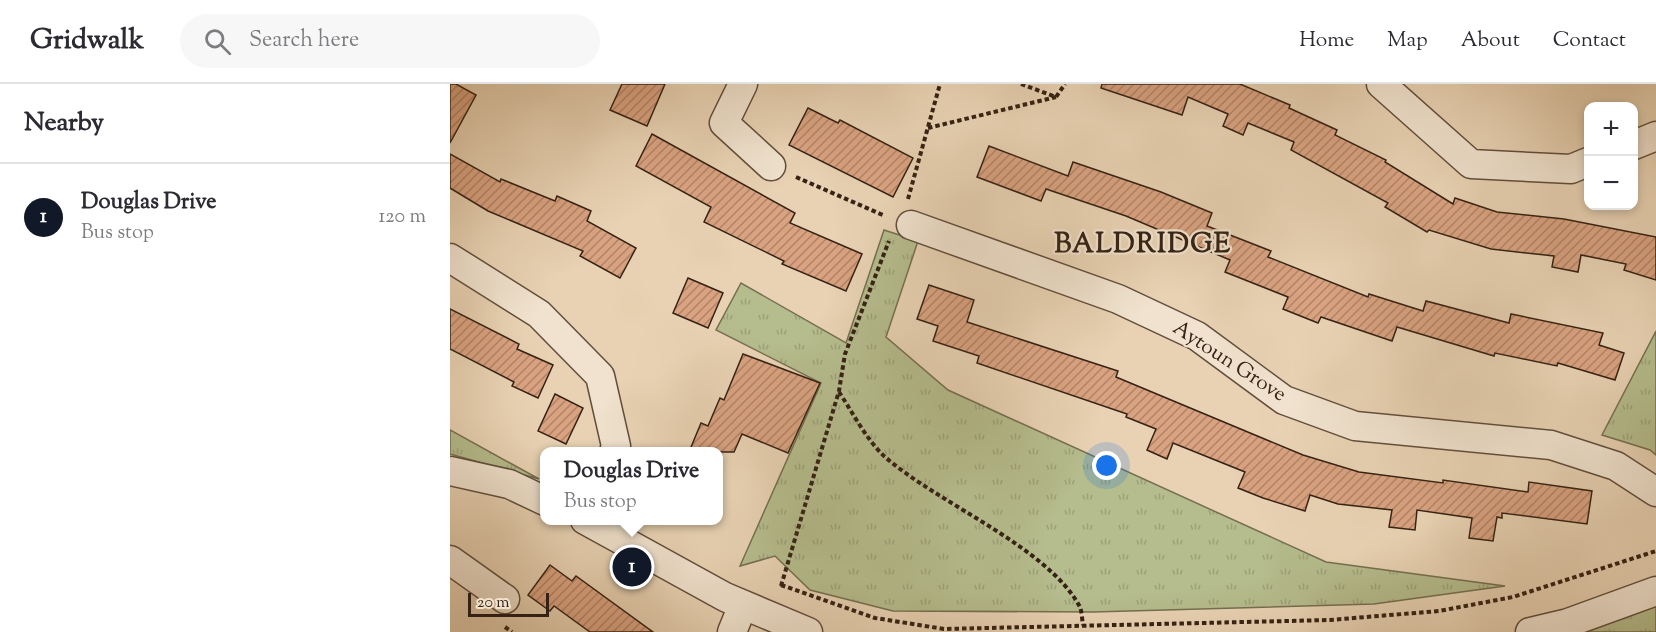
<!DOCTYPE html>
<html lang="en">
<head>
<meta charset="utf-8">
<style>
  :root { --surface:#fff; --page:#f7f7f7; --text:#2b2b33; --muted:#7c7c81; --line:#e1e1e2; --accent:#111827 }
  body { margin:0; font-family:"Sorts Mill Goudy",serif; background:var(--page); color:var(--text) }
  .controls { position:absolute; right:18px; top:18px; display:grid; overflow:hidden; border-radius:12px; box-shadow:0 3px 9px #0003 }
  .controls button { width:54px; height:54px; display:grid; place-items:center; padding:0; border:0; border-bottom:2px solid var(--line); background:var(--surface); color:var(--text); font:30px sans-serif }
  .scale { position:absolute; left:18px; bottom:15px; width:81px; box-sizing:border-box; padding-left:6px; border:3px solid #352214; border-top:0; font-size:16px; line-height:21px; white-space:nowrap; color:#352214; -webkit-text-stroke:4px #f0e2ce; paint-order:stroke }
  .you { position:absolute; left:657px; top:382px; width:21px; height:21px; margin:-15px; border:4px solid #fff; border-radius:50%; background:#1a73e8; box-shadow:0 0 0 9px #1a73e833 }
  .badge { display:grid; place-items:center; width:39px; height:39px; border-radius:50%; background:var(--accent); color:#fff; font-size:20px; font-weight:700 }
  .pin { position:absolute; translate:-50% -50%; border:3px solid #fff; box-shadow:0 2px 6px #0006 }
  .popup { position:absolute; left:90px; top:363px; width:183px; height:78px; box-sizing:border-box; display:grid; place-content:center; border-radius:12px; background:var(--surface); filter:drop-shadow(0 2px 4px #0005); font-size:20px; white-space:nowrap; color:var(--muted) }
  .popup b { font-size:22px; color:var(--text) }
  .popup::after { content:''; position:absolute; left:50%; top:100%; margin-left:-12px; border:12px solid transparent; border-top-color:var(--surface) }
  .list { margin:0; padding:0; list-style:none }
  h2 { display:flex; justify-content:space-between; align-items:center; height:78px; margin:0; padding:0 24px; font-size:26px }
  h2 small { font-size:20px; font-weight:400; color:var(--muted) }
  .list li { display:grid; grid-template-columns:39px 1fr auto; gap:18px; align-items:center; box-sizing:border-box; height:108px; padding:0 24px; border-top:2px solid var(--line) }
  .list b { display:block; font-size:22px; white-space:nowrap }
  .list p { margin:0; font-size:20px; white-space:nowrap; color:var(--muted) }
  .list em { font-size:20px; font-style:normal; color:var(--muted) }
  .icon { flex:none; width:33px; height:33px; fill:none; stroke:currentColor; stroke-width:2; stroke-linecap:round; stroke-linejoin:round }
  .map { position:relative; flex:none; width:1206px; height:548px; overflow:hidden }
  header { display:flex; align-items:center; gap:36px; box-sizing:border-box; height:84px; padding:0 30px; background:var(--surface); border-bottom:2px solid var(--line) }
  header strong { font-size:28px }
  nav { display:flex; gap:33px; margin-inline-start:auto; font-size:21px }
  .search { width:420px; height:54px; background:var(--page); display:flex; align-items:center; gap:15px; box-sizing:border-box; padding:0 21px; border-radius:33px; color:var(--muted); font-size:22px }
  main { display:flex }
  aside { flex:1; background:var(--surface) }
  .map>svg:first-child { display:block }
</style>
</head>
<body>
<header>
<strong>Gridwalk</strong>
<div class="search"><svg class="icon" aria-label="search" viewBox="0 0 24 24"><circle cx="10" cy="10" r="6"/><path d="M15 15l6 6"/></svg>Search here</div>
<nav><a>Home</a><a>Map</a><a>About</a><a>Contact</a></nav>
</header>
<main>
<aside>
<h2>Nearby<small></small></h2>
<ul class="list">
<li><span class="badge">1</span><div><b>Douglas Drive</b><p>Bus stop</p></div><em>120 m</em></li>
</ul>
</aside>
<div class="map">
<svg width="1206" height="548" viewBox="0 0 1206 548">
  <defs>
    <pattern id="grass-tufts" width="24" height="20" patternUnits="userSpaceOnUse" patternTransform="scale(1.5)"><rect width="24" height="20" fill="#b5bc8d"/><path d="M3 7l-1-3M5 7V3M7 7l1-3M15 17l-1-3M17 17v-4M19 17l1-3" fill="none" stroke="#9ca179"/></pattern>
    <pattern id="building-hatch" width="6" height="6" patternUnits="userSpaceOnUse" patternTransform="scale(1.5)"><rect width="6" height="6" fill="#d9a280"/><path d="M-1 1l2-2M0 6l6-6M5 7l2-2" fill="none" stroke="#b18468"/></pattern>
  </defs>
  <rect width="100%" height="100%" fill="#e8d2b3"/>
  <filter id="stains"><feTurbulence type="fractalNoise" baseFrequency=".00333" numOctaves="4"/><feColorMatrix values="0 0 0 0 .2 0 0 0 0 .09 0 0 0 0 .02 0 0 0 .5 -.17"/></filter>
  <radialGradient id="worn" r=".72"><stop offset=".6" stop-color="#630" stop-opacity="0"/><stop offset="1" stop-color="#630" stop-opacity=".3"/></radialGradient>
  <g fill="url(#grass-tufts)" stroke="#756f50" stroke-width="1.5">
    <polygon points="434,146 468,157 436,253 498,306 876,478 1055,502 924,520 643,528 443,527 360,506 325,472 290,482 371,299 266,246 291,199 396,259"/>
    <polygon points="1206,247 1206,371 1200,366 1152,351"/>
    <polygon points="0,346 89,395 0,370"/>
    <polygon points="1206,507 1206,548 1080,548"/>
  </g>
  <g fill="url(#building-hatch)" stroke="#352214" stroke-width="1.5">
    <polygon points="0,0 6,0 26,11 0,59"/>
    <polygon points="172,0 215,0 197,42 160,26"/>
    <polygon points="652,0 790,0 840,21 839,24 887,46 885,51 936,76 935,78 1003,120 1005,114 1047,128 1114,135 1206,153 1206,196 1174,186 1176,180 1131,171 1128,188 1102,183 1104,172 1041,165 979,146 977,148 935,123 938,119 841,66 844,58 798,39 793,51 773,42 778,30 738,13 732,31 651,4"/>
    <polygon points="358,24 388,39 390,36 463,74 443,113 339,61"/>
    <polygon points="202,50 345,129 340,139 412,170 396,207 332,180 334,177 254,138 261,123 186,82"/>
    <polygon points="539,62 618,92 623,78 711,108 762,129 757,142 821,167 818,173 918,213 919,210 973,227 976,217 1059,239 1061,230 1153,249 1149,261 1174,269 1165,296 1108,279 1107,282 1045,269 1044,272 947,243 942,257 871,233 868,239 833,225 838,213 775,188 780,176 676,132 596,105 591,117 527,93"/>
    <polygon points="0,70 50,98 51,95 105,117 107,112 141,127 137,137 186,164 170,194 130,172 133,167 38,127 0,104"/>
    <polygon points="238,194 273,209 258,244 223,229"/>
    <polygon points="479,201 524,216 517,238 668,287 666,293 853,371 909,388 993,399 993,396 1078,408 1079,398 1142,407 1137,440 1052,429 1052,434 1047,433 1043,457 1019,454 1022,434 967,426 965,446 939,443 942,426 888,420 860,411 855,427 813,414 788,404 795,388 723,359 717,375 697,366 706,345 676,333 677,330 527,279 529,272 483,257 488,242 467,235"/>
    <polygon points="0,225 69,260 67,265 103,281 88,314 62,302 64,298 0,265"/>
    <polygon points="293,270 370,299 338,369 292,350 284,368 239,368 251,339 258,342 270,314 274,316"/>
    <polygon points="105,310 133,324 116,360 88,347"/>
    <polygon points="100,481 122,497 126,492 203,548 140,548 104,522 100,527 78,511"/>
  </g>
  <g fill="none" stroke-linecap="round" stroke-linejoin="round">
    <defs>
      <g id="street">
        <polyline points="293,0 274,39 321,82"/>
        <polyline points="931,0 1021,80 1121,85 1138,78"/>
        <polyline points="1184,61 1206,52"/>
        <polyline points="461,141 668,215 747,252 834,316 905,342 1101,361 1166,382 1206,408"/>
        <polyline points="0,174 89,230 150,292 166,362 164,368"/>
        <polyline points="0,387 59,400 95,417"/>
        <polyline points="135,436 275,513 358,548"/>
        <polyline points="0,476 55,515"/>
        <polyline points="282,548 293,521"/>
        <polyline points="1080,548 1118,539 1206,507"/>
      </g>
    </defs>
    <use href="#street" stroke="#624e3c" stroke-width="31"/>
    <g stroke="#352214" stroke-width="4" stroke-dasharray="4.5 3" stroke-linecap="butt">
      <polyline points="571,0 606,13 615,0"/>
      <polyline points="478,44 606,13"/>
      <polyline points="346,93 435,132"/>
      <polyline points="458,115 490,0"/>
      <path d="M389,308C403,329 416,355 434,372C488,420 597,462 630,523C632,528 632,536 633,541"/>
      <polyline points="331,501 425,534 494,545 880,536 989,527 1063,513 1206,467"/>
      <polyline points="331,502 389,307 395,270 439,157"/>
      <polyline points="55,543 62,548"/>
    </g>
    <use href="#street" stroke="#f0e2ce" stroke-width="28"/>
  </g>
  <g text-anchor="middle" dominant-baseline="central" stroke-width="4.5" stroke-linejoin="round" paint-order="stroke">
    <g font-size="21" fill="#352214" stroke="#f0e2ce">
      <text transform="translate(779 278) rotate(33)">Aytoun Grove</text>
    </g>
    <g font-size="27" font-weight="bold" letter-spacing="1.5" fill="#352214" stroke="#f0e2ce">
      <text x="693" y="161">BALDRIDGE</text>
    </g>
  </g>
  <rect width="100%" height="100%" filter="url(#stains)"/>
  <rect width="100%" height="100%" fill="url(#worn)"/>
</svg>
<div class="controls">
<button>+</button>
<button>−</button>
</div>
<div class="scale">20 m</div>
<div class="you"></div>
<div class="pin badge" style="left:182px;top:483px">1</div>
<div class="popup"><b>Douglas Drive</b>Bus stop</div>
</div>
</main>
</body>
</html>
